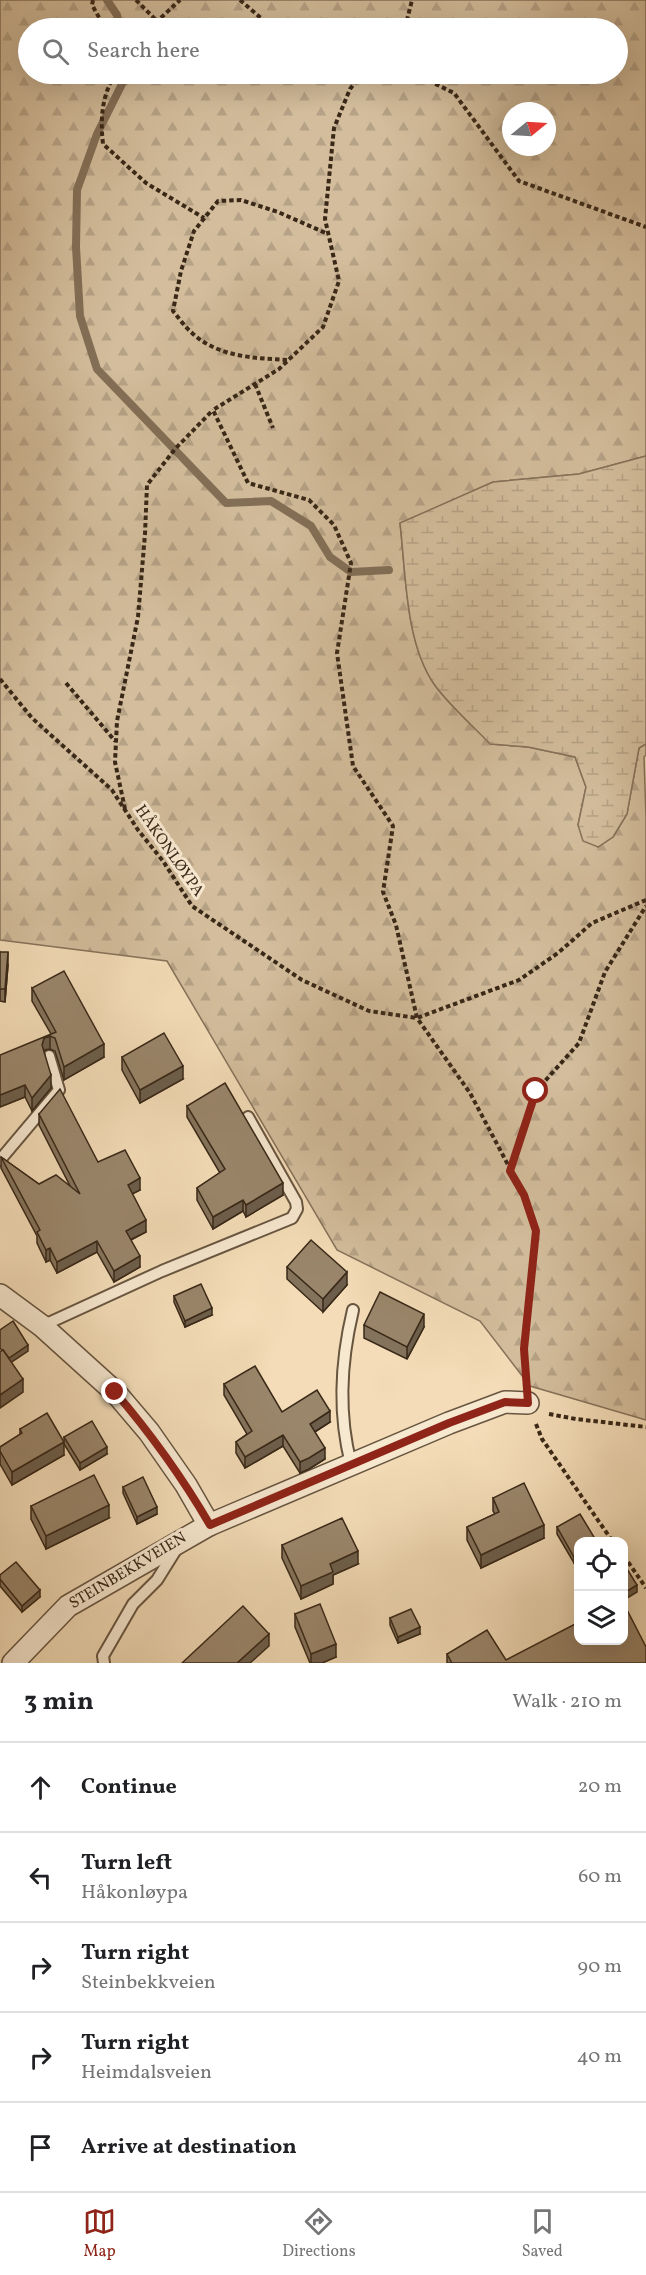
<!DOCTYPE html>
<html lang="en">
<head>
<meta charset="utf-8">
<style>
  :root { --surface:#fff; --page:#f2f2f2; --text:#202124; --muted:#757577; --line:#e0e0e0; --accent:#8f2418 }
  body { margin:0; font-family:Vollkorn,serif; background:var(--page); color:var(--text) }
  .controls { position:absolute; right:18px; bottom:18px; display:grid; overflow:hidden; border-radius:12px; box-shadow:0 6px 24px #0002 }
  .controls button { width:54px; height:54px; display:grid; place-items:center; padding:0; border:0; border-bottom:2px solid var(--line); background:var(--surface); color:var(--text); font:30px sans-serif }
  .compass { position:absolute; left:502px; top:102px; width:54px; height:54px; border-radius:50%; background:var(--surface); box-shadow:0 6px 24px #0002; rotate:72deg }
  .stop { position:absolute; width:18px; height:18px; margin:-14px; border:4px solid #8f2418; border-radius:50%; background:#fff }
  .stop.end { background:#8f2418; border-color:#fff; box-shadow:0 2px 6px #0008 }
  .list { margin:0; padding:0; list-style:none }
  h2 { display:flex; justify-content:space-between; align-items:center; height:78px; margin:0; padding:0 24px; font-size:26px }
  h2 small { font-size:20px; font-weight:400; color:var(--muted) }
  .list li { display:grid; grid-template-columns:39px 1fr auto; gap:18px; align-items:center; box-sizing:border-box; height:90px; padding:0 24px; border-top:2px solid var(--line) }
  .list b { display:block; font-size:22px; white-space:nowrap }
  .list p { margin:0; font-size:20px; white-space:nowrap; color:var(--muted) }
  .list em { font-size:20px; font-style:normal; color:var(--muted) }
  .icon { flex:none; width:33px; height:33px; fill:none; stroke:currentColor; stroke-width:2; stroke-linecap:round; stroke-linejoin:round }
  .map { position:relative; flex:none; width:646px; height:1663px; overflow:hidden }
  .search { position:absolute; background:var(--surface); box-shadow:0 6px 24px #0002; left:18px; right:18px; top:18px; height:66px; display:flex; align-items:center; gap:15px; box-sizing:border-box; padding:0 21px; border-radius:33px; color:var(--muted); font-size:22px }
  .sheet { height:528px; background:var(--surface) }
  nav { display:flex; justify-content:space-around; align-items:center; box-sizing:border-box; height:84px; border-top:2px solid var(--line); background:var(--surface); font-size:16px; color:var(--muted) }
  nav a { display:grid; justify-items:center; gap:3px }
  nav .on { color:var(--accent) }
  .map>svg:first-child { display:block }
</style>
</head>
<body>
<div class="map">
<svg width="646" height="1663" viewBox="0 0 646 1663">
  <defs>
    <pattern id="forest-firs" width="22" height="20" patternUnits="userSpaceOnUse" patternTransform="scale(1.5)"><rect width="22" height="20" fill="#d3bd9c"/><path d="M5 1l3.5 6h-7zM16 11l3.5 6h-7z" fill="#b6a286"/></pattern>
    <pattern id="wetland-marsh" width="20" height="14" patternUnits="userSpaceOnUse" patternTransform="scale(1.5)"><rect width="20" height="14" fill="#d3bd9c"/><path d="M1 5h8M5 5V1M11 12h8M15 12V8" fill="none" stroke="#b6a286"/></pattern>
  </defs>
  <rect width="100%" height="100%" fill="#f3dcb7"/>
  <filter id="stains"><feTurbulence type="fractalNoise" baseFrequency=".00333" numOctaves="4"/><feColorMatrix values="0 0 0 0 .2 0 0 0 0 .09 0 0 0 0 .02 0 0 0 .5 -.17"/></filter>
  <radialGradient id="worn" r=".72"><stop offset=".6" stop-color="#630" stop-opacity="0"/><stop offset="1" stop-color="#630" stop-opacity=".3"/></radialGradient>
  <path fill="url(#forest-firs)" stroke="#86725a" stroke-width="1.5" fill-rule="evenodd" d="M0,0H646V456L579,474L493,482L400,524C406,573 405,642 434,684C449,705 473,726 491,744L528,747L575,757L586,787L578,825L598,847L613,837L627,814L639,748L646,744V755L644,757L646,817V1420L530,1386L480,1321L337,1250L167,961L0,940ZM28,28H618V74H28ZM511,111H547V147H511Z"/>
  <path fill="url(#wetland-marsh)" stroke="#86725a" stroke-width="1.5" d="M646,456V744L639,748L627,814L613,837L598,847L583,841L578,825L586,787L575,757L528,747L490,744C473,726 448,704 434,684C405,642 406,573 400,523L493,482L579,474Z"/>
  <g fill="none" stroke-linecap="round" stroke-linejoin="round">
    <g stroke="#836f57" stroke-width="8">
      <polyline points="107,0 117,15 120,28"/>
      <polyline points="127,74 97,134 77,190 76,247 80,316 97,369 226,503 271,501 311,526 330,557 351,572 389,570"/>
    </g>
    <defs>
      <g id="lane">
        <polyline points="0,1160 59,1090 49,1056"/>
        <polyline points="42,1326 162,1271 292,1218 297,1209 296,1202 248,1117"/>
        <path d="M351,1464C338,1414 341,1360 353,1310"/>
        <polyline points="104,1663 103,1656 133,1604 157,1580 177,1548"/>
      </g>
      <g id="street">
        <polyline points="0,1295 42,1326 115,1392 149,1432 186,1485 209,1525"/>
        <polyline points="13,1663 68,1606 209,1525 449,1423 505,1402 528,1403"/>
      </g>
    </defs>
    <use href="#lane" stroke="#685540" stroke-width="14"/>
    <use href="#street" stroke="#685540" stroke-width="24"/>
    <g stroke="#392818" stroke-width="4" stroke-dasharray="4.5 3" stroke-linecap="butt">
      <polyline points="93,0 92,5 105,28"/>
      <polyline points="136,0 157,21"/>
      <polyline points="240,0 269,25 285,28"/>
      <polyline points="150,28 180,0"/>
      <polyline points="405,28 412,0"/>
      <path d="M115,74C102,96 100,118 103,144L146,183L204,218"/>
      <polyline points="362,74 350,89 334,128 325,219 339,281 323,327 279,369 213,410 248,483 309,500 334,525 351,563 337,653 353,766 393,826 383,892 396,925 417,1018 470,1093 524,1195 536,1231 524,1349 526,1381"/>
      <polyline points="415,74 454,93 519,181 646,227"/>
      <path d="M287,360C253,358 218,357 192,333C185,327 179,318 173,311L181,271L194,231L218,201L241,200L278,212L328,234"/>
      <polyline points="255,384 273,428"/>
      <polyline points="0,679 32,718 112,790 138,830 163,861 192,906 302,980 369,1011 417,1018 519,980 558,953 592,923 646,900"/>
      <polyline points="66,683 115,741"/>
      <polyline points="125,809 115,762 117,721 138,617 145,534 147,485 175,449 213,410"/>
      <polyline points="510,1170 536,1091 579,1043 605,972 646,906"/>
      <polyline points="549,1414 576,1419 646,1427"/>
      <polyline points="536,1424 542,1439 613,1542"/>
      <polyline points="624,1556 646,1588"/>
    </g>
    <use href="#lane" stroke="#f7e8d0" stroke-width="10"/>
    <use href="#street" stroke="#f7e8d0" stroke-width="21"/>
  </g>
  <g fill="#84735c" stroke="#392818" stroke-width="1.5">
    <polygon points="0,952 8,965 5,1002 0,1001"/>
    <polygon points="32,988 104,1057 64,1080 55,1051 50,1049 44,1050 51,1088 32,1111 25,1097 0,1107 51,1034 32,1001"/>
    <polygon points="122,1057 183,1079 140,1103 122,1070"/>
    <polygon points="187,1106 283,1195 246,1217 243,1211 213,1229 197,1200 197,1188 220,1173 187,1117"/>
    <polygon points="39,1114 98,1162 140,1190 132,1194 146,1232 131,1240 140,1267 114,1282 97,1252 57,1273 50,1260 46,1262 37,1243 37,1236 1,1168 1,1157 39,1184 70,1186 39,1125"/>
    <polygon points="287,1267 347,1285 323,1312 287,1279"/>
    <polygon points="174,1296 212,1315 185,1327 174,1302"/>
    <polygon points="364,1325 424,1327 407,1359 364,1338"/>
    <polygon points="224,1384 282,1412 330,1422 315,1432 325,1459 309,1469 300,1473 283,1446 245,1468 236,1453 236,1442 247,1434 224,1395"/>
    <polygon points="20,1429 64,1455 12,1485 0,1464 0,1447 20,1435"/>
    <polygon points="64,1437 107,1454 80,1470 64,1444"/>
    <polygon points="123,1487 157,1514 137,1524 123,1493"/>
    <polygon points="493,1498 544,1538 481,1568 467,1540 467,1527 495,1514 493,1511"/>
    <polygon points="31,1506 109,1518 46,1549 31,1519"/>
    <polygon points="557,1527 579,1542 579,1560 574,1563 557,1534"/>
    <polygon points="282,1545 358,1564 333,1575 333,1584 301,1599 282,1558"/>
    <polygon points="0,1575 40,1597 22,1612 0,1586"/>
    <polygon points="295,1614 336,1657 322,1663 310,1663 295,1627"/>
    <polygon points="390,1618 420,1634 398,1643 390,1625"/>
    <polygon points="447,1654 506,1660 646,1663 447,1663"/>
  </g>
  <g fill="#6c5e4b" stroke="#392818" stroke-width="1.5">
    <polygon points="8,952 8,965 5,1002 5,989"/>
    <polygon points="50,1036 50,1049 44,1050 42,1058 42,1045 44,1038"/>
    <polygon points="104,1044 104,1057 64,1080 64,1067"/>
    <polygon points="183,1066 183,1079 140,1103 140,1090"/>
    <polygon points="51,1075 51,1088 32,1111 32,1098"/>
    <polygon points="25,1085 25,1097 0,1107 0,1095"/>
    <polygon points="140,1178 140,1190 128,1196 128,1185"/>
    <polygon points="283,1183 283,1195 246,1217 246,1205"/>
    <polygon points="243,1200 243,1211 213,1229 213,1217"/>
    <polygon points="146,1220 146,1232 126,1242 126,1231"/>
    <polygon points="97,1241 97,1252 57,1273 57,1262"/>
    <polygon points="50,1248 50,1260 46,1262 46,1250"/>
    <polygon points="140,1256 140,1267 114,1282 114,1271"/>
    <polygon points="347,1272 347,1285 323,1312 323,1299"/>
    <polygon points="212,1308 212,1315 185,1327 185,1321"/>
    <polygon points="424,1314 424,1327 407,1359 407,1347"/>
    <polygon points="28,1345 28,1351 7,1365 7,1359"/>
    <polygon points="23,1379 23,1392 0,1408 0,1395"/>
    <polygon points="330,1411 330,1422 310,1435 310,1424"/>
    <polygon points="283,1435 283,1446 245,1468 245,1457"/>
    <polygon points="64,1442 64,1455 12,1485 12,1472"/>
    <polygon points="107,1447 107,1454 80,1470 80,1463"/>
    <polygon points="325,1448 325,1459 309,1469 300,1473 300,1462"/>
    <polygon points="109,1505 109,1518 46,1549 46,1536"/>
    <polygon points="157,1507 157,1514 137,1524 137,1517"/>
    <polygon points="544,1525 544,1538 481,1568 481,1555"/>
    <polygon points="358,1551 358,1564 333,1575 333,1584 301,1599 301,1586 330,1564"/>
    <polygon points="579,1554 579,1560 574,1563 574,1557"/>
    <polygon points="637,1585 637,1592 624,1600 624,1593"/>
    <polygon points="40,1590 40,1597 22,1612 22,1606"/>
    <polygon points="420,1627 420,1634 398,1643 398,1637"/>
    <polygon points="269,1634 269,1646 250,1663 237,1663"/>
    <polygon points="336,1644 336,1657 322,1663 311,1663 311,1654"/>
  </g>
  <g fill="#9a866b" stroke="#392818" stroke-width="1.5">
    <polygon points="0,952 8,952 5,989 0,989"/>
    <polygon points="64,971 104,1044 64,1067 55,1038 50,1036 44,1038 42,1045 51,1075 32,1098 25,1085 0,1095 0,1055 56,1032 32,988"/>
    <polygon points="164,1033 183,1066 140,1090 122,1057"/>
    <polygon points="225,1083 283,1183 246,1205 243,1200 213,1217 197,1188 225,1169 187,1106"/>
    <polygon points="60,1089 98,1162 125,1150 140,1178 128,1185 146,1220 126,1231 140,1256 114,1271 97,1241 57,1262 50,1248 46,1250 37,1232 40,1230 1,1157 39,1184 56,1175 80,1194 39,1114"/>
    <polygon points="311,1240 347,1272 323,1299 287,1267"/>
    <polygon points="201,1284 212,1308 185,1321 174,1296"/>
    <polygon points="380,1292 424,1314 407,1347 364,1325"/>
    <polygon points="13,1321 28,1345 9,1358 3,1350 2,1351 0,1348 0,1330"/>
    <polygon points="3,1350 23,1379 0,1395 0,1352"/>
    <polygon points="255,1366 282,1412 317,1390 330,1411 310,1424 325,1448 309,1458 300,1462 283,1435 245,1457 236,1442 252,1431 224,1384"/>
    <polygon points="47,1413 64,1442 12,1472 0,1451 0,1447 22,1433 20,1429"/>
    <polygon points="92,1421 107,1447 80,1463 64,1437"/>
    <polygon points="94,1475 109,1505 46,1536 31,1506"/>
    <polygon points="143,1477 157,1507 137,1517 123,1487"/>
    <polygon points="524,1483 544,1525 481,1555 467,1527 499,1512 493,1498"/>
    <polygon points="580,1514 597,1542 579,1542 579,1554 574,1557 557,1527"/>
    <polygon points="342,1518 358,1551 330,1564 333,1572 301,1586 282,1545"/>
    <polygon points="16,1562 40,1590 22,1606 0,1579 0,1575"/>
    <polygon points="624,1564 637,1585 624,1593"/>
    <polygon points="320,1604 336,1644 311,1654 295,1614"/>
    <polygon points="624,1604 646,1647 646,1663 452,1663 447,1654 487,1630 506,1660 579,1622 579,1641 624,1641"/>
    <polygon points="243,1606 269,1634 237,1663 182,1663"/>
    <polygon points="411,1609 420,1627 398,1637 390,1618"/>
  </g>
  <g fill="none" stroke-linecap="round" stroke-linejoin="round">
    <path stroke="#8f2418" stroke-width="8" d="M115,1392C151,1434 182,1477 210,1525L449,1423L505,1402L528,1403L524,1349L536,1231L524,1195L510,1171L536,1091"/>
  </g>
  <g text-anchor="middle" dominant-baseline="central" stroke-width="6" stroke-linejoin="round" paint-order="stroke">
    <g font-size="16" fill="#392818" stroke="#f7e8d0">
      <text transform="translate(169 851) rotate(55)">HÅKONLØYPA</text>
      <text transform="translate(128 1571) rotate(-31)">STEINBEKKVEIEN</text>
    </g>
  </g>
  <rect width="100%" height="100%" filter="url(#stains)"/>
  <rect width="100%" height="100%" fill="url(#worn)"/>
</svg>
<div class="controls">
<button><svg class="icon" aria-label="locate" viewBox="0 0 24 24"><circle cx="12" cy="12" r="6"/><path d="M12 2v4M12 18v4M2 12h4M18 12h4"/></svg></button>
<button><svg class="icon" aria-label="layers" viewBox="0 0 24 24"><path d="M12 4l9 5-9 5-9-5zM3 14l9 5 9-5"/></svg></button>
</div>
<svg class="compass" viewBox="-18 -18 36 36"><path d="M0-13l5 13h-10z" fill="#e53935"/><path d="M0 13l5-13h-10z" fill="#757577"/></svg>
<div class="stop" style="left:536px;top:1091px"></div>
<div class="stop end" style="left:115px;top:1392px"></div>
<div class="search"><svg class="icon" aria-label="search" viewBox="0 0 24 24"><circle cx="10" cy="10" r="6"/><path d="M15 15l6 6"/></svg>Search here</div>
</div>
<section class="sheet">
<h2>3 min<small>Walk · 210 m</small></h2>
<ul class="list">
<li><svg class="icon" aria-label="ahead" viewBox="0 0 24 24"><path d="M12 20V5M6 11l6-6 6 6"/></svg><div><b>Continue</b></div><em>20 m</em></li>
<li><svg class="icon" aria-label="left" viewBox="0 0 24 24"><path d="M17 20v-9H6M10 6l-5 5 5 5"/></svg><div><b>Turn left</b><p>Håkonløypa</p></div><em>60 m</em></li>
<li><svg class="icon" aria-label="right" viewBox="0 0 24 24"><path d="M7 20v-9h11M14 6l5 5-5 5"/></svg><div><b>Turn right</b><p>Steinbekkveien</p></div><em>90 m</em></li>
<li><svg class="icon" aria-label="right" viewBox="0 0 24 24"><path d="M7 20v-9h11M14 6l5 5-5 5"/></svg><div><b>Turn right</b><p>Heimdalsveien</p></div><em>40 m</em></li>
<li><svg class="icon" aria-label="arrive" viewBox="0 0 24 24"><path d="M6 21V4h12l-3 4 3 4H6"/></svg><div><b>Arrive at destination</b></div></li>
</ul>
</section>
<nav>
<a class="on"><svg class="icon" aria-label="map" viewBox="0 0 24 24"><path d="M3 6l6-2 6 2 6-2v14l-6 2-6-2-6 2zM9 4v14M15 6v14"/></svg>Map</a>
<a><svg class="icon" aria-label="directions" viewBox="0 0 24 24"><path d="M12 3l9 9-9 9-9-9zM9 14v-3h6M13 9l2 2-2 2"/></svg>Directions</a>
<a><svg class="icon" aria-label="saved" viewBox="0 0 24 24"><path d="M7 4h10v16l-5-4-5 4z"/></svg>Saved</a>
</nav>
</body>
</html>
